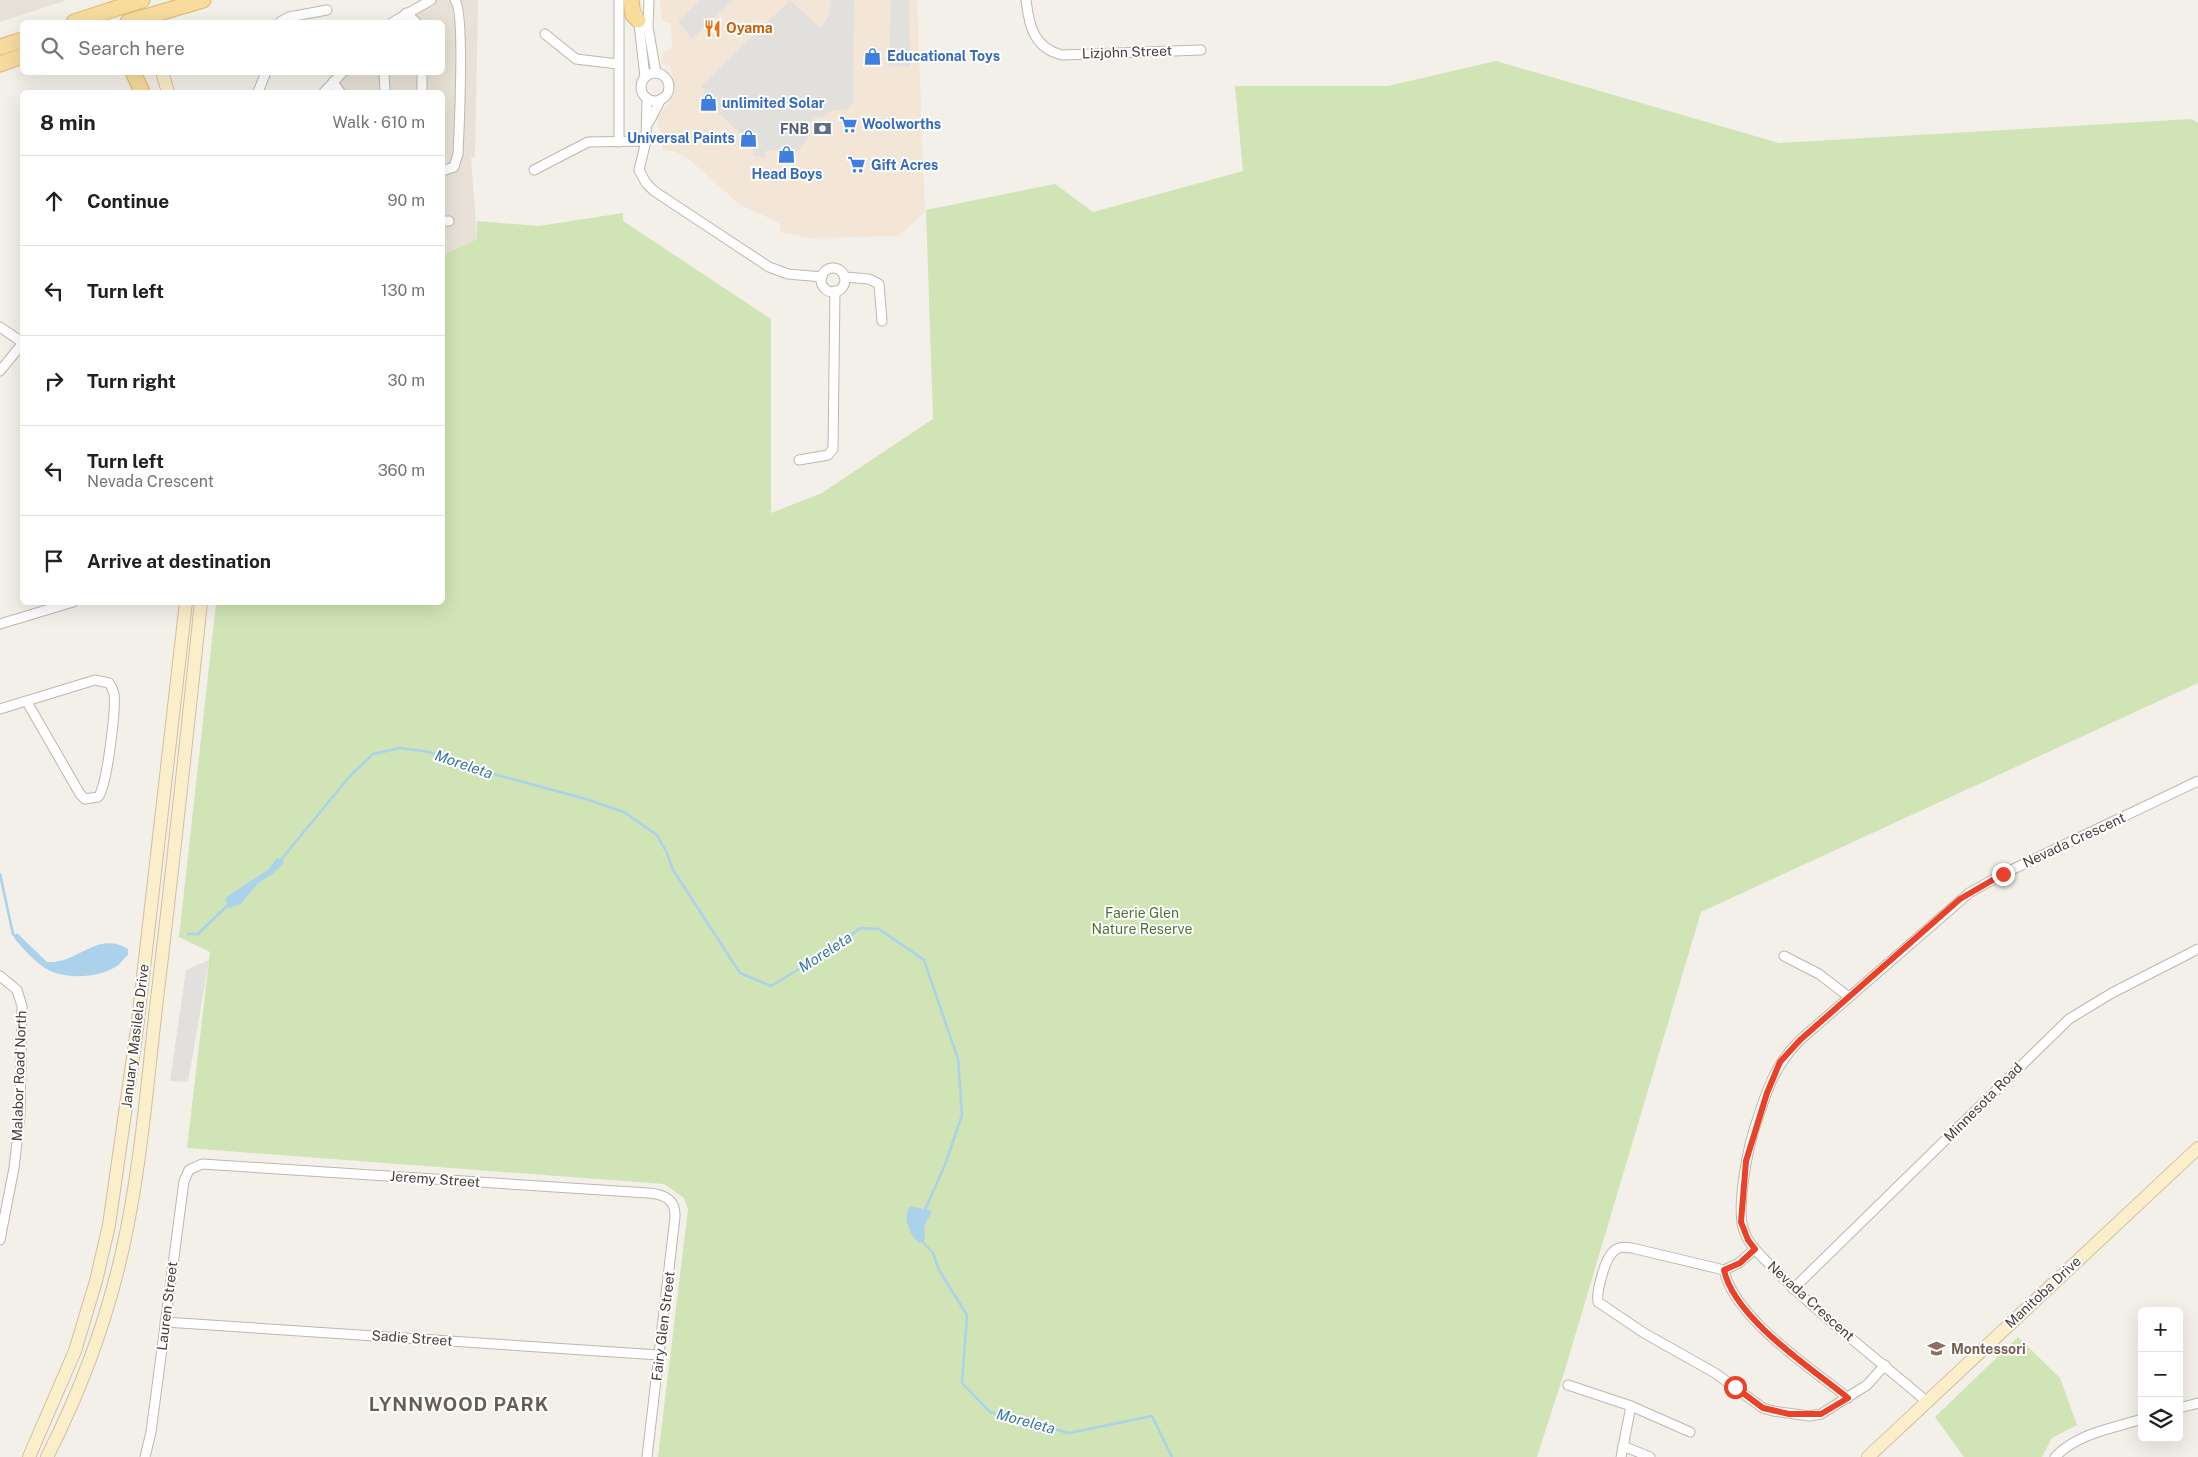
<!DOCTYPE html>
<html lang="en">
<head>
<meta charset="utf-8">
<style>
  :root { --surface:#fff; --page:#f2f2f2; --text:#202124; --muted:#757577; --line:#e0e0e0 }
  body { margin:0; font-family:"Public Sans",sans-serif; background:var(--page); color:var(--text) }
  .controls { position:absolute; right:15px; bottom:15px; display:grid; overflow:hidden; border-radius:8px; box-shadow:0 5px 20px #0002 }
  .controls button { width:45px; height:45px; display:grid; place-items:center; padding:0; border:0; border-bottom:1px solid var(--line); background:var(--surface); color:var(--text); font:25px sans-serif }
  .stop { position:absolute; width:15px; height:15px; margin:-11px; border:4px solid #ea4129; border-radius:50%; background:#fff }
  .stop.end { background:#ea4129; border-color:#fff; box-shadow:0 1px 5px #0008 }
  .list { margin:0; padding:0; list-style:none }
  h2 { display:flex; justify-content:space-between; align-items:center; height:65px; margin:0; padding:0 20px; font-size:21px }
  h2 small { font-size:16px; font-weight:400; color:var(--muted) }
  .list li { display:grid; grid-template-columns:32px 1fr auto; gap:15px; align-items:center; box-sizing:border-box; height:90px; padding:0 20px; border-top:1px solid var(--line) }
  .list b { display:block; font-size:19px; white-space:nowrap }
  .list p { margin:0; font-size:16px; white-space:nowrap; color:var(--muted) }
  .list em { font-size:16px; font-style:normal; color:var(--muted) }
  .icon { flex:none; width:28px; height:28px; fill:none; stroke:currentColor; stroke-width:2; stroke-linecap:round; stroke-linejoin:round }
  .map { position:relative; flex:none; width:2198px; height:1457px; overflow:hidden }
  .search { position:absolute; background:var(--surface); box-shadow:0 5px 20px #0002; left:20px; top:20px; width:425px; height:55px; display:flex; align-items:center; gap:12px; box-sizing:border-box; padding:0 18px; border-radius:8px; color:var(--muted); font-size:19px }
  .panel { position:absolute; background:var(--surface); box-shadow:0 5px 20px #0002; left:20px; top:90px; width:425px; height:515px; border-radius:8px }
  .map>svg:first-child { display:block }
</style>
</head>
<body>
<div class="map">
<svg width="2198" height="1457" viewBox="0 0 2198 1457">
  <rect width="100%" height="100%" fill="#f3f0e9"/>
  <g fill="#e7e1d7">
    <polygon points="0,0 67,0 0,22"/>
    <polygon points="423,0 478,0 475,157 471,158 477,239 443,255 442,92 316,92 335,73 442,72 442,22 389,22"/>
  </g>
  <polygon fill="#f3e6d6" points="660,0 917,0 925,212 899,236 809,238 781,232 779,223 739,204 690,160 674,151 663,151 662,133 658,126 657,117 674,96 671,67 662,64 661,58 664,52 672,49 671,24 664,22 661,14"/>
  <g fill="#d0e4b5">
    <polygon points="1496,61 1779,143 2192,119 2198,123 2198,683 1701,912 1564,1373 1537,1457 658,1457 688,1209 684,1198 664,1184 187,1148 210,952 179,937 216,603 442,602 443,255 477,239 477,221 539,226 623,213 623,221 771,319 771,513 822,493 933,419 926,210 1055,184 1093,212 1243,171 1235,86 1388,86"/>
    <polygon points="2018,1337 2060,1378 2077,1425 2052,1438 2042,1457 1964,1457 1935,1417"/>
  </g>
  <g fill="#e2e0dd">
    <polygon points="700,0 733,0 692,39 678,21"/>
    <polygon points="790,0 820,28 829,16 830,0 854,0 853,102 846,110 832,110 822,118 817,116 803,130 809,137 790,159 781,150 765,151 765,158 753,156 753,146 702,97 705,90 701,86"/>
    <polygon points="891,0 909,0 910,67 889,66"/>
    <polygon points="209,960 188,1082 170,1081 186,970"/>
  </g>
  <g fill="#aad2eb">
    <polygon points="277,858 284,862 274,873 258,883 241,904 229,908 225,898 269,869"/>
    <path d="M17,933L47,962C78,964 97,930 128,949V955C124,958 121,963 117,966C98,979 60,980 42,966C31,958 22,947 14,938Z"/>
    <path d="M910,1206L932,1211L924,1227L925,1240L919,1243C910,1235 902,1218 910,1206Z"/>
  </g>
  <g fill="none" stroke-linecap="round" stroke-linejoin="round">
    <g stroke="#aad2eb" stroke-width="2.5">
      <polyline points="279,862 350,776 373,754 400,748 429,752 475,769 586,799 624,812 657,835 667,853 673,870 740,973 771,986 831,950 860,928 879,929 924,960 958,1059 962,1115 945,1165 925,1210"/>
      <polyline points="0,874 13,934 18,938"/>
      <polyline points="188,934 198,934 229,904"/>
      <polyline points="920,1239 933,1253 939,1270 967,1315 962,1383 990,1412 1069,1433 1152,1416 1172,1457"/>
    </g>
    <defs>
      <g id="street">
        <polyline points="619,0 619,142"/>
        <polyline points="649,0 648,27 656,73"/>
        <path d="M1026,0C1029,26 1034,48 1062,55L1201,50"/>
        <polyline points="406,13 416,22"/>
        <polyline points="638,15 645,77"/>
        <polyline points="280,22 289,17 327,10"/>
        <polyline points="393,22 431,0"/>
        <polyline points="545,34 576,59 618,64"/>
        <polyline points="384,72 385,92"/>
        <circle cx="655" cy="87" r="14"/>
        <polyline points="333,82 340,92"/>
        <polyline points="258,92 266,72"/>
        <polyline points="324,92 343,72"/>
        <polyline points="422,92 422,72"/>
        <polyline points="647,98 646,141 639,170 646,183 654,191 769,267 788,274 822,277"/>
        <polyline points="649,122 661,99"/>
        <polyline points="534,170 588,142 646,141"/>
        <path d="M442,171L454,167L458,154C459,131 465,11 455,0"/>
        <polyline points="442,221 449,221"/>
        <circle cx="833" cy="280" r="12"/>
        <polyline points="845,277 869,279 879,284 882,321"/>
        <polyline points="0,327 22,342"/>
        <polyline points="0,371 22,344"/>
        <polyline points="799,460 828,455 833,449 835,291"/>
        <polyline points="0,624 73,602"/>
        <path d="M0,709L95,680L109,683C112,687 113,689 114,694C116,707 107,789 98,797L85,799L80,794L27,702"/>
        <polyline points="1784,956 1819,974 1849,997"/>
        <polyline points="0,976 17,990 22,1006 20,1116 14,1168 0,1240"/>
        <path d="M1755,1249L1739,1263L1724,1270L1632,1248C1625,1247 1618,1246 1613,1252C1605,1259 1596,1292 1598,1302L1644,1333L1715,1373L1763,1408L1773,1411L1809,1416L1821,1414L1867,1385L1885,1365"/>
        <path d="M1724,1270C1734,1318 1811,1368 1848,1398"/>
        <polyline points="1793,1289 2069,1019 2112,993 2198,949"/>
        <polyline points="165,1322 659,1355"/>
        <polyline points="1568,1385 1631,1406 1621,1457"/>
        <path d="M1926,1401C1875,1357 1819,1315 1772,1267C1762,1256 1749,1246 1744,1231C1736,1209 1747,1153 1754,1130C1766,1094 1772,1068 1800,1040L1969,893L2003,874L2198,781"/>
        <polyline points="1631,1406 1690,1432"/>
        <polyline points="2179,1408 2198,1403"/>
        <polyline points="1623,1446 1650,1457"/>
        <path d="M145,1457L151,1432L184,1181L189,1170L202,1164L648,1193C663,1194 676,1199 675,1217L647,1457"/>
        <path d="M2055,1457C2078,1433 2111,1429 2142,1419"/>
      </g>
      <g id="secondary">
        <polyline points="162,72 168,92"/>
        <polyline points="29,1457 75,1351 96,1281 109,1225 137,1029 186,602"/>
        <path d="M47,1457C80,1392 106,1323 122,1252C141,1169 147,1083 157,999C173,867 187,735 201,602"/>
        <polyline points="1868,1457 2198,1148"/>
      </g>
      <g id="primary">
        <polyline points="631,0 633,15 638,20"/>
        <polyline points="74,22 142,0"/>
        <polyline points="128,22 203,0"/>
        <polyline points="0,47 22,40"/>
        <polyline points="0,64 22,56"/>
        <polyline points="133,72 142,92"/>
      </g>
    </defs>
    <use href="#street" stroke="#beb7ac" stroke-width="11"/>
    <use href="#secondary" stroke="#d0c19b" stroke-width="14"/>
    <use href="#primary" stroke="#dbb86f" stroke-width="17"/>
    <use href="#street" stroke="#fff" stroke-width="9"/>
    <use href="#secondary" stroke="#fbeecb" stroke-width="12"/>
    <use href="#primary" stroke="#f7dc9e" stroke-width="15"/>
  </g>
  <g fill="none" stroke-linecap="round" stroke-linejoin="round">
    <path stroke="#ea4129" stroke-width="6" d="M1735,1387L1763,1408L1789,1414H1821L1848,1398C1811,1368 1734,1318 1724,1270L1740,1263L1755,1249L1748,1240L1741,1222L1746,1161L1767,1093L1780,1062L1800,1040L1960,899L2003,874"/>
  </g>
  <defs>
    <symbol id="restaurant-bare" viewBox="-9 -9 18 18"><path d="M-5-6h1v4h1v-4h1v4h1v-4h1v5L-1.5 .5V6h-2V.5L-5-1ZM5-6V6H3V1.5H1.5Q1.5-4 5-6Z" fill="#e8710a" stroke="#fff" stroke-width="2.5" paint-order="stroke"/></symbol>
    <symbol id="shop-bare" viewBox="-9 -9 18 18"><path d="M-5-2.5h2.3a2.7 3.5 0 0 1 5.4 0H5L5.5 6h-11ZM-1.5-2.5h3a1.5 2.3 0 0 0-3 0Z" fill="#3f7fe0" stroke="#fff" stroke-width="2.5" paint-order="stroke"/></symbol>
    <symbol id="supermarket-bare" viewBox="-9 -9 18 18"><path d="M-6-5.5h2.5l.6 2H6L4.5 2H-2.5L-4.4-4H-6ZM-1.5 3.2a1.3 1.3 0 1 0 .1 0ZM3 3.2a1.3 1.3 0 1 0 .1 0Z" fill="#3f7fe0" stroke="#fff" stroke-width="2.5" paint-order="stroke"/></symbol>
    <symbol id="bank-bare" viewBox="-9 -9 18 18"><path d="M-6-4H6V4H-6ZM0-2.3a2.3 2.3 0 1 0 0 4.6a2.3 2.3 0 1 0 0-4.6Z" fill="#5c6f8a" stroke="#fff" stroke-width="2.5" paint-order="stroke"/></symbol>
    <symbol id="school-bare" viewBox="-9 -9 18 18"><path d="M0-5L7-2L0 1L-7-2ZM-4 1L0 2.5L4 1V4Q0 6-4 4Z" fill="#8d6e63" stroke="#fff" stroke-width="2.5" paint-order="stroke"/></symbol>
  </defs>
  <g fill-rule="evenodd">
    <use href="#restaurant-bare" x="700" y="16" width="25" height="25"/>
    <use href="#shop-bare" x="860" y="44" width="25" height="25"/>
    <use href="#shop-bare" x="696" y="90" width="25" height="25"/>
    <use href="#supermarket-bare" x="836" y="112" width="25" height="25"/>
    <use href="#bank-bare" x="810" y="116" width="25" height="25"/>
    <use href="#shop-bare" x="736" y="126" width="25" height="25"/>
    <use href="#shop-bare" x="774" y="142" width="25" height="25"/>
    <use href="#supermarket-bare" x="844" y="152" width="25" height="25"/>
    <use href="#school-bare" x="1924" y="1336" width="25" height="25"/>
  </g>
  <g text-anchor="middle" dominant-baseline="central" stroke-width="4" stroke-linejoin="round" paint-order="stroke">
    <g font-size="14" font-weight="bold" fill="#c56008" stroke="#fff" text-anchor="start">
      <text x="726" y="28">Oyama</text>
    </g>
    <g font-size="14" fill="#464038" stroke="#fff">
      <text transform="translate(1127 52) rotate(-2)">Lizjohn Street</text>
      <text transform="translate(2074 840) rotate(-25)">Nevada Crescent</text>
      <text transform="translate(135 1036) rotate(-83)">January Masilela Drive</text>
      <text transform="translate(19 1076) rotate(-88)">Malabor Road North</text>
      <text transform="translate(1983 1102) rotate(-45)">Minnesota Road</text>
      <text transform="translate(435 1179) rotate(4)">Jeremy Street</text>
      <text transform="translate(2043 1292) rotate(-43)">Manitoba Drive</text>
      <text transform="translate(1811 1301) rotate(42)">Nevada Crescent</text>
      <text transform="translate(167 1306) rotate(-83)">Lauren Street</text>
      <text transform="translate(663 1326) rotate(-83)">Fairy Glen Street</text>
      <text transform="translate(412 1338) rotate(4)">Sadie Street</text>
    </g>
    <g font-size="14" font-weight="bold" fill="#366cbe" stroke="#fff" text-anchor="start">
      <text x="887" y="56">Educational Toys</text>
      <text x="722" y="103">unlimited Solar</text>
      <text x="862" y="124">Woolworths</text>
      <text x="735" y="138" text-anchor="end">Universal Paints</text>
      <text x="871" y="165">Gift Acres</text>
      <text x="787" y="174" text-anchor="middle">Head Boys</text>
    </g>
    <g font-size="14" font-weight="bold" fill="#4e5e75" stroke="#fff" text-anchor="end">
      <text x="809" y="129">FNB</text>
    </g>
    <g font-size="14" fill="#4b742f" stroke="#fff">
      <text x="1142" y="913">Faerie Glen<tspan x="1142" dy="16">Nature Reserve</tspan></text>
    </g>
    <g font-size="14" font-weight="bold" fill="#785e54" stroke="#fff" text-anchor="start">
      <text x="1951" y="1349">Montessori</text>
    </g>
    <g font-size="15" font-style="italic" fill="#3678a3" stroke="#fff">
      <text transform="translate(464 764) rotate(19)">Moreleta</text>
      <text transform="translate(825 952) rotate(-33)">Moreleta</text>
      <text transform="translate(1026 1421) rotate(15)">Moreleta</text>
    </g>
    <g font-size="19" font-weight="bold" letter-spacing="1" fill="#685e50" stroke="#fff">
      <text x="459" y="1404">LYNNWOOD PARK</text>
    </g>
  </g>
</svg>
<div class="controls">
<button>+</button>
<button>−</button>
<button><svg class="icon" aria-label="layers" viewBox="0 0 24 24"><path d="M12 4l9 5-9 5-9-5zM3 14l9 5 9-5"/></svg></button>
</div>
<div class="stop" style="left:1735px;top:1387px"></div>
<div class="stop end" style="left:2003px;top:874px"></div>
<div class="search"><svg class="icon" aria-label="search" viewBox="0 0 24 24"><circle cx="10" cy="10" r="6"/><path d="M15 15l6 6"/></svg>Search here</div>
<section class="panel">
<h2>8 min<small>Walk · 610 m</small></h2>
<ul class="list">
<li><svg class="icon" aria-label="ahead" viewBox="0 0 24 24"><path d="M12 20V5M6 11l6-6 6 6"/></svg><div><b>Continue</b></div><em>90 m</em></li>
<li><svg class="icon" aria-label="left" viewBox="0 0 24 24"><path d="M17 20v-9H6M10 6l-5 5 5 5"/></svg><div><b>Turn left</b></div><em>130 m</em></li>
<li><svg class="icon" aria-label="right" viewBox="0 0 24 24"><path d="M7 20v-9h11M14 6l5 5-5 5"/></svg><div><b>Turn right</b></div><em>30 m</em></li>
<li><svg class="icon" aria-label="left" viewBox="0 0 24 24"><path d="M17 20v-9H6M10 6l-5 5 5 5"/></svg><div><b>Turn left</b><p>Nevada Crescent</p></div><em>360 m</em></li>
<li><svg class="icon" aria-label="arrive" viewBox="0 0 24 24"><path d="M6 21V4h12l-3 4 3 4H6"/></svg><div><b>Arrive at destination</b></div></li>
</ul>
</section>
</div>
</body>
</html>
